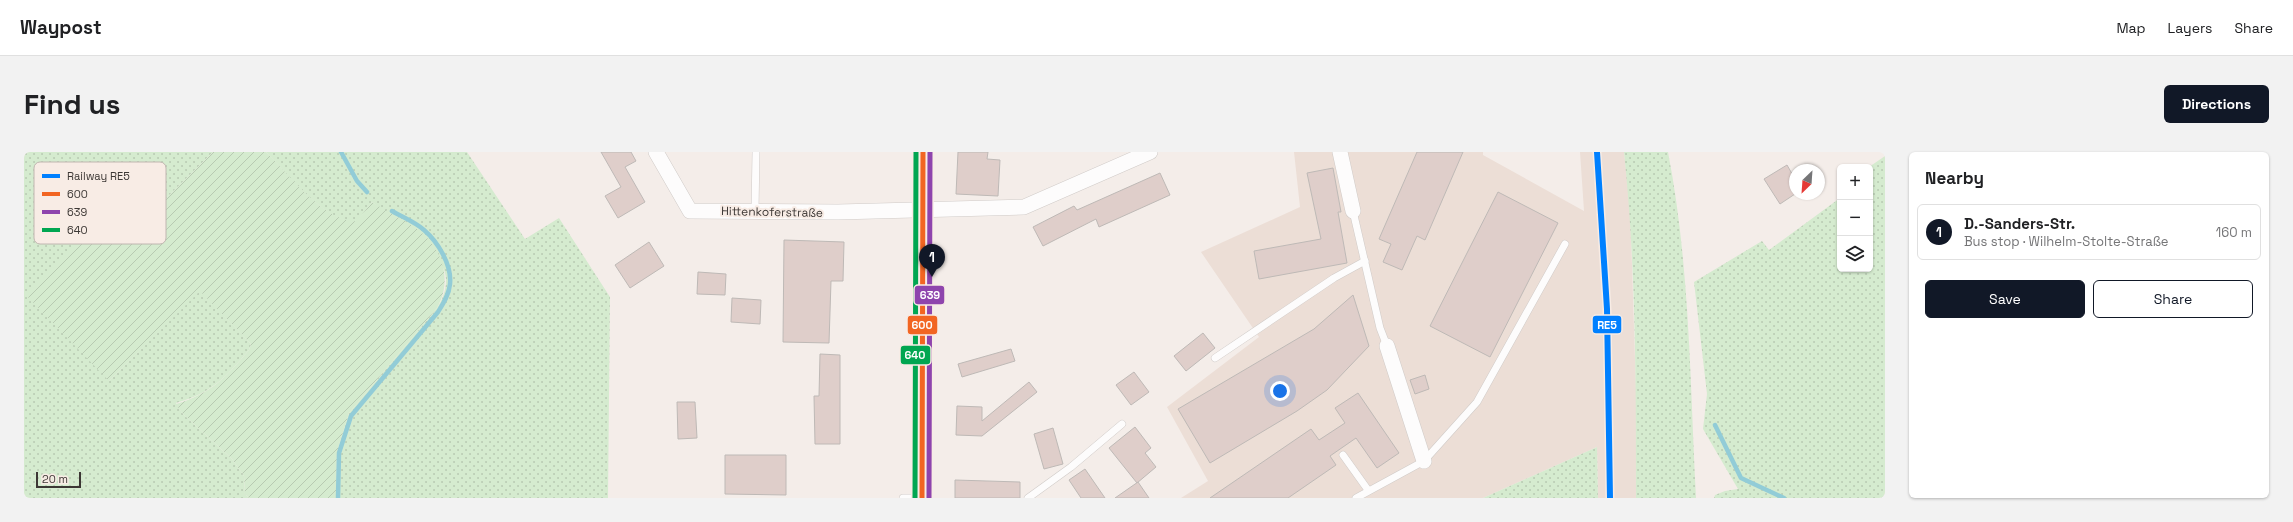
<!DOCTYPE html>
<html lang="en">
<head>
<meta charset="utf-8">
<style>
  :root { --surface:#fff; --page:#f2f2f2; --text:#202124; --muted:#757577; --line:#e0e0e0; --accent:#111827 }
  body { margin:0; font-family:"Space Grotesk",sans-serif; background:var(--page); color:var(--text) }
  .controls { position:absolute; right:12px; top:12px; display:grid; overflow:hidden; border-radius:6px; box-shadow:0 1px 3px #0004 }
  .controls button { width:36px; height:36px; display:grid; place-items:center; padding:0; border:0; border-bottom:1px solid var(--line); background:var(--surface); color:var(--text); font:20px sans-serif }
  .compass { position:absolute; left:1765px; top:12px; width:36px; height:36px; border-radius:50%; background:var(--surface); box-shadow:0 1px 3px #0004; rotate:205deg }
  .scale { position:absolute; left:12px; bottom:10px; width:45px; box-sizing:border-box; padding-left:4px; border:2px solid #3c3734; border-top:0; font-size:11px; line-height:14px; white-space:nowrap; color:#3c3734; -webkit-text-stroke:3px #f8ece5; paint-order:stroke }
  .you { position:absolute; left:1256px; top:239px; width:14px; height:14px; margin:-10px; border:3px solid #fff; border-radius:50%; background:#1a73e8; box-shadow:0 0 0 6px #1a73e833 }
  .badge { display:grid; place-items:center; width:26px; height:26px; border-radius:50%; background:var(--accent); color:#fff; font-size:13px; font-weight:700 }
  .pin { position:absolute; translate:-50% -33px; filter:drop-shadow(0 1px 2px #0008) }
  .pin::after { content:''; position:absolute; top:21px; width:14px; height:12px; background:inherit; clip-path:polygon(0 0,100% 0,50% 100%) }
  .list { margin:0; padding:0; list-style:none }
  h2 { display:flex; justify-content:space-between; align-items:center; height:52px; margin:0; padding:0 16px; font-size:17px }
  h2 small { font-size:13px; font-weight:400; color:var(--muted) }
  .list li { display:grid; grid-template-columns:26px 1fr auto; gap:12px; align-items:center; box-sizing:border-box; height:56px; margin:0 8px 8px; padding:0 8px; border:1px solid var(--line); border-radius:6px }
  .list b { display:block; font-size:15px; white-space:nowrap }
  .list p { margin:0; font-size:13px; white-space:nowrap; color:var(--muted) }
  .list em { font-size:13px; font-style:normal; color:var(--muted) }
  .actions { display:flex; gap:8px; padding:12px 16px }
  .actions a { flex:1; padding:9px 0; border:1px solid var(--accent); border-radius:6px; text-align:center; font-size:14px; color:var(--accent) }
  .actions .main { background:var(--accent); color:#fff }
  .icon { flex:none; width:22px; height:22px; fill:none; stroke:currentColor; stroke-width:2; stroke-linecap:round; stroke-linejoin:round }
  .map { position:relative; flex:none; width:1861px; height:346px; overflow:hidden; border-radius:6px }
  header { display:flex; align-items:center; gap:24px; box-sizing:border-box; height:56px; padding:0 20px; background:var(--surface); border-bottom:1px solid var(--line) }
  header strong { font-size:19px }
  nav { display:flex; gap:22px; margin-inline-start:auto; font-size:14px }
  .intro { display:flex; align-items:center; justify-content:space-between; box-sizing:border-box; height:96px; padding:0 24px }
  h1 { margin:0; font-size:28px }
  .button { padding:10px 18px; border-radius:6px; background:var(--accent); color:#fff; font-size:14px; font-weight:700 }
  main { display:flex; gap:24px; padding:0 24px }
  aside { flex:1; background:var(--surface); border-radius:6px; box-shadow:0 1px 3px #0004 }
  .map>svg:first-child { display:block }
</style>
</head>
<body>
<header>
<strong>Waypost</strong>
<nav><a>Map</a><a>Layers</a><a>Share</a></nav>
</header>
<div class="intro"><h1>Find us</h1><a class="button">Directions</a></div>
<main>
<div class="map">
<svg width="1861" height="346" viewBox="0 0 1861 346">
  <defs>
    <pattern id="grass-dots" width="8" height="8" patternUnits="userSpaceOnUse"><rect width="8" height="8" fill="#d5ebcf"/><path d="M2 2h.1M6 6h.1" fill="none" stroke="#b8cab2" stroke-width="1.8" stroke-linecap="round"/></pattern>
    <pattern id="garden-furrows" width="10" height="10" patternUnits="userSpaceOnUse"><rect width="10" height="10" fill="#d5ebcf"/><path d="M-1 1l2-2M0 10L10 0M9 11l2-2" fill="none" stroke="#b8cab2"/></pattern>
  </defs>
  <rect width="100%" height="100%" fill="#f4ede9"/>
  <polygon fill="#ecded6" points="1270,0 1459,0 1459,3 1560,59 1556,0 1600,0 1606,52 1612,238 1612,346 1574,346 1573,295 1459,346 1157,346 1184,329 1143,255 1235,185 1177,100 1276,55"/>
  <g fill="url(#grass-dots)">
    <path d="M0,0H189L124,64L85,229L176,138L227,192L225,198C201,226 188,241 152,251L158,261L208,307L220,324L221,342L225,346H0Z"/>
    <path d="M242,0H443L501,87L535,66L586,145L584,346H312L313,300L325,261L413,156C420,145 425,131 420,118C417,108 359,57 348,50L333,70C301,71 264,22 242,0Z"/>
    <path d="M1600,0H1644C1666,113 1666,231 1672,346H1612C1612,231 1612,115 1600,0Z"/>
    <polygon points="1861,4 1861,346 1690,346 1691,343 1701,339 1714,337 1679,277 1683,242 1670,130 1738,89 1745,98 1816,46 1816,117 1846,117 1845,15"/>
    <polygon points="1573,295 1574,346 1459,346"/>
  </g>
  <path fill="url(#garden-furrows)" d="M189,0H242C264,21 302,72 333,69L348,50C363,60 386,70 398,81C420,100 428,130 413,156L325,261L313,300L312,346H225L221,342L220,324L208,307L158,261L152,252C188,241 201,226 225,198L227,192L176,139L85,229L2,143L97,48L124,64Z"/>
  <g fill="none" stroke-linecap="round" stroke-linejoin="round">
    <g stroke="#92ccd7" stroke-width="4.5">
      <polyline points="317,0 333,29 343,40"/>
      <polyline points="1691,273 1717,326 1760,346"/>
      <path d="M314,346L315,301L327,264L414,160C419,152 425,143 426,132C428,113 414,90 400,78C391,70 378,65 368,59"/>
    </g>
  </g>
  <g fill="#dfceca" stroke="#beb9b6">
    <polygon points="577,0 607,0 612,9 601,15 621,50 594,66 581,44 597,35"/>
    <polygon points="934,0 964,0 963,7 976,8 974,44 932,42"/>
    <polygon points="1393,0 1439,0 1401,88 1393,84 1378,118 1359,110 1367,92 1355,87"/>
    <polygon points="1763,13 1771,27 1771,42 1756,52 1740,27"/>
    <polygon points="1309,16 1317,60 1314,60 1323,111 1235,127 1230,99 1297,87 1283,21"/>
    <polygon points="1136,21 1146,43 1075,75 1072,67 1019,94 1009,75 1050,54 1053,58"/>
    <polygon points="1474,40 1534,71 1466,205 1406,174"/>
    <polygon points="760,88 820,90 819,129 807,129 805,191 759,190"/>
    <polygon points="625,90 640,114 606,136 591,113"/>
    <polygon points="674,120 702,122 701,143 673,142"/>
    <polygon points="1329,143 1345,194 1303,238 1273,259 1186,311 1154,257 1290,177"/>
    <polygon points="708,146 737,148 736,172 707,170"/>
    <polygon points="1179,181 1191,196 1162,219 1150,204"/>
    <polygon points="987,197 991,209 938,225 934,212"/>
    <polygon points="796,202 816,203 816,292 791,292 790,244 795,244"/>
    <polygon points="1110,220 1125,240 1107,253 1092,233"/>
    <polygon points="1401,223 1405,237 1391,242 1386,228"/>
    <polygon points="1005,230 1013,240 958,284 932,283 933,254 958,255 958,269"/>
    <polygon points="1334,241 1375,301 1353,316 1332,286 1306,304 1312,313 1264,346 1186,346 1287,277 1295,288 1321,271 1311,256"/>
    <polygon points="653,250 671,250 673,286 654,287"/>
    <polygon points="1111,275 1127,296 1121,301 1132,315 1113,331 1085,296"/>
    <polygon points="1029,276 1039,312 1020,317 1010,282"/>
    <polygon points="701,303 762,303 762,343 701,342"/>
    <polygon points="1061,317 1081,346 1057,346 1045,328"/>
    <polygon points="931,328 996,330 996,346 931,346"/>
    <polygon points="1114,330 1125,346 1091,346"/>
  </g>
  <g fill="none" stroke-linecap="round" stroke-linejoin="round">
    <defs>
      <g id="service">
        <polyline points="731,59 732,0"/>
        <polyline points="1329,59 1356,176 1363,194"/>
        <polyline points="1191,206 1310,126 1341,109"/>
        <polyline points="1319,303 1344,338"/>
        <polyline points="879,346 889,346"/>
        <polyline points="1004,346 1047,315 1098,272"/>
        <polyline points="1332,346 1400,309 1453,250 1541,92"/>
      </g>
      <g id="minor">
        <polyline points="632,0 666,59 814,60 1000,55 1126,0"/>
        <polyline points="1316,0 1329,59"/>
        <polyline points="1363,194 1400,309"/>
        <polyline points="898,346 899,0"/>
      </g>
    </defs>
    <use href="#service" stroke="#d0cbc8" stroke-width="8"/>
    <use href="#minor" stroke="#d0cbc8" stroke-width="16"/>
    <use href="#service" stroke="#fdfcfc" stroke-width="7"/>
    <use href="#minor" stroke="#fdfcfc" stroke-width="15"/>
    <defs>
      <polyline id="bus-1" points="898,346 899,0"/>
      <polyline id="bus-2" points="905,346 906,0"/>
      <polyline id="bus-3" points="891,346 892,0"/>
    </defs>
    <use href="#bus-1" stroke="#f8ece5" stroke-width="8"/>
    <use href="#bus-2" stroke="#f8ece5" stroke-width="8"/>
    <use href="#bus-3" stroke="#f8ece5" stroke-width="8"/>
    <use href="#bus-1" stroke="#f26522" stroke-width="5"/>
    <use href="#bus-2" stroke="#8e44ad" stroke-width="5"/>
    <use href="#bus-3" stroke="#00a651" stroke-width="5"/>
    <defs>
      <polyline id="rail-1" points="1573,0 1583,157 1586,346"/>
    </defs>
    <use href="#rail-1" stroke="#f8ece5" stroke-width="9"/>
    <use href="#rail-1" stroke="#0080ff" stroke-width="6"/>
  </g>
  <g text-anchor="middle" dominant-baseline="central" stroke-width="4" stroke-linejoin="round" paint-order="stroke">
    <g font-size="12" fill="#3c3734" stroke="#f8ece5">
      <text transform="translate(748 60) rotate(1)">Hittenkoferstraße</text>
    </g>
  </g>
  <rect x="10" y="10" width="132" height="82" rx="6" fill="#f8ece5" stroke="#c0b6b0" stroke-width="1"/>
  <rect x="18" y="22" width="18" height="4" fill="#0080ff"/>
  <rect x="18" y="40" width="18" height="4" fill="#f26522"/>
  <rect x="18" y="58" width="18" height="4" fill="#8e44ad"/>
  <rect x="18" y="76" width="18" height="4" fill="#00a651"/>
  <g font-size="11" fill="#3c3734">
    <text x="43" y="28">Railway RE5</text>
    <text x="43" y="46">600</text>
    <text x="43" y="64">639</text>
    <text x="43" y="82">640</text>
  </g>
  <g stroke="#f8ece5" stroke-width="1.5">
    <rect x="890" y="133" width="31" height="20" rx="4" fill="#8e44ad"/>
    <rect x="1568" y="163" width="30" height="19" rx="4" fill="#0080ff"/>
    <rect x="883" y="163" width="31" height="20" rx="4" fill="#f26522"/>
    <rect x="876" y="193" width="31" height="20" rx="4" fill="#00a651"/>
  </g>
  <g font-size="11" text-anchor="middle" font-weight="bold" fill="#fff">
    <text x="906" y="147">639</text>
    <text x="1583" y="177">RE5</text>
    <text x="898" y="177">600</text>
    <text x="891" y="207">640</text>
  </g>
</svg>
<div class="controls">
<button>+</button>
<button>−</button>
<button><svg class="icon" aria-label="layers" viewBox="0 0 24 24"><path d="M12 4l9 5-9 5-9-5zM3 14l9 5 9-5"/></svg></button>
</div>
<svg class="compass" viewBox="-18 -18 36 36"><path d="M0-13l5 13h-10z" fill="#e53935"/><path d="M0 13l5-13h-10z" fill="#757577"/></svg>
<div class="scale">20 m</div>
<div class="you"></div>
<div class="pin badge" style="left:908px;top:125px">1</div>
</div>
<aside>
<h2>Nearby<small></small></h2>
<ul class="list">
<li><span class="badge">1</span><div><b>D.-Sanders-Str.</b><p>Bus stop · Wilhelm-Stolte-Straße</p></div><em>160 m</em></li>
</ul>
<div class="actions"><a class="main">Save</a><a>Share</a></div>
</aside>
</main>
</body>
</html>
